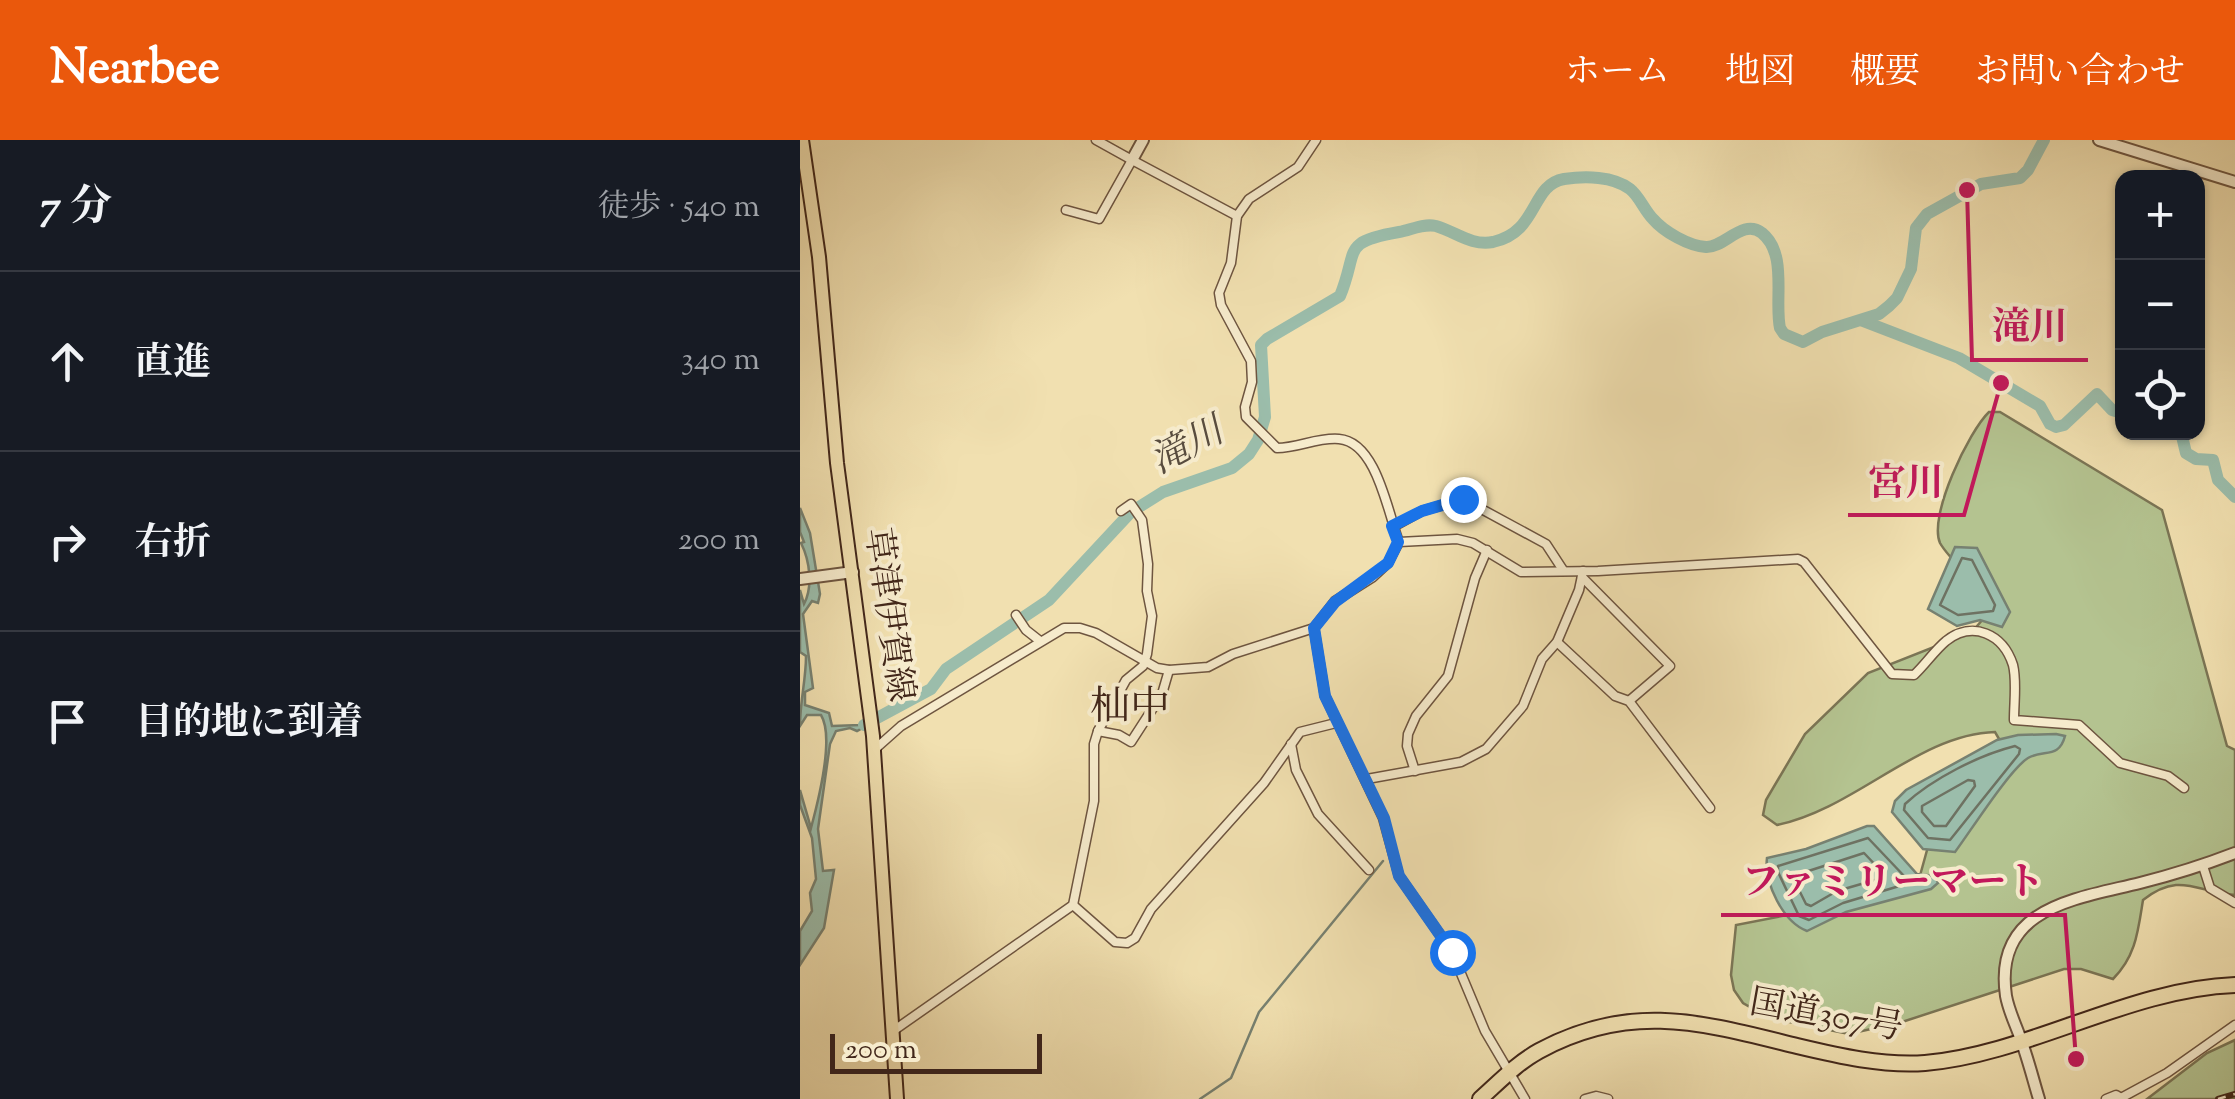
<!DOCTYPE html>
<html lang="ja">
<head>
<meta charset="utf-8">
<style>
  :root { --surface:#171b24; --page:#242831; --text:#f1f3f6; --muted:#9ea1a6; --line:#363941; --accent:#ea580c }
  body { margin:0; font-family:"Sorts Mill Goudy","Noto Serif JP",serif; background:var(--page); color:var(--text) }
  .controls { position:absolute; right:30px; top:30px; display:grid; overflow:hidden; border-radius:20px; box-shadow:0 2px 8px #0004 }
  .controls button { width:90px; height:90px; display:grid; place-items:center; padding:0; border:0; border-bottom:2px solid var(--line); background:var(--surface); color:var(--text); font:50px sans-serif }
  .scale { position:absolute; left:30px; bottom:25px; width:212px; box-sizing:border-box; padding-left:10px; border:5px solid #42271a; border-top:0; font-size:28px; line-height:35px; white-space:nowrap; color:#42271a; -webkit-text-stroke:8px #f6ebcc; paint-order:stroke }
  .stop { position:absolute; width:30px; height:30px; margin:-22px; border:8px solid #1a73e8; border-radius:50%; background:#fff }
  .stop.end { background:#1a73e8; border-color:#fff; box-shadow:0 2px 10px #0008 }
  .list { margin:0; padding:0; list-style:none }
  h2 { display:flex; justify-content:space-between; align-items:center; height:130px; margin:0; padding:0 40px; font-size:42px }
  h2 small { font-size:32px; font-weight:400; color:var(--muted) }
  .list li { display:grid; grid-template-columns:65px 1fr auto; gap:30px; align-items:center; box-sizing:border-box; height:180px; padding:0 40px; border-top:2px solid var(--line) }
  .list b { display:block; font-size:38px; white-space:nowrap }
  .list em { font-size:32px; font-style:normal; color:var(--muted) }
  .icon { flex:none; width:55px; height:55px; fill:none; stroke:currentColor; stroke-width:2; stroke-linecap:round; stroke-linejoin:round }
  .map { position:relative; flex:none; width:1435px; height:959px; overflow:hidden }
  header { display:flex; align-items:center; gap:60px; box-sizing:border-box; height:140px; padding:0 50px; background:var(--accent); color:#fff }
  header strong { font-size:48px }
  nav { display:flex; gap:55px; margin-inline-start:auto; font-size:35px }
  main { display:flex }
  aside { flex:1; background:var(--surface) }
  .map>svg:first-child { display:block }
</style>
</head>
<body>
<header>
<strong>Nearbee</strong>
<nav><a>ホーム</a><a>地図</a><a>概要</a><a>お問い合わせ</a></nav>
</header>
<main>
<aside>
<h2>7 分<small>徒歩 · 540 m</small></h2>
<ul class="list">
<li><svg class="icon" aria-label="ahead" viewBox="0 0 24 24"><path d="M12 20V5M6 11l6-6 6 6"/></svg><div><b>直進</b></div><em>340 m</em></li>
<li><svg class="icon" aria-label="right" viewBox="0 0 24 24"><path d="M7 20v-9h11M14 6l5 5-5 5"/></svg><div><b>右折</b></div><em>200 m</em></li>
<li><svg class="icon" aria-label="arrive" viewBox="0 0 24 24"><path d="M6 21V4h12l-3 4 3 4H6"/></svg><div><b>目的地に到着</b></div></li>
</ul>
</aside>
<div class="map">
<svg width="1435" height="959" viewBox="0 0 1435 959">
  <rect width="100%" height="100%" fill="#f1e0b0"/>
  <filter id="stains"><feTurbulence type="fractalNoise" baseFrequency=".002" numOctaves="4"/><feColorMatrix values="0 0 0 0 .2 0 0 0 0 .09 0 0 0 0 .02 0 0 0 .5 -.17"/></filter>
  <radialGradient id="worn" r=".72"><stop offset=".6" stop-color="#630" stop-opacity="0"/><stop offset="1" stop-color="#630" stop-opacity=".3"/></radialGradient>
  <g fill="#b4c390" stroke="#7b7555" stroke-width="2.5">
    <path d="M1189,272H1200L1362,370L1427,606L1435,610V755C1396,752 1380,731 1343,760C1338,791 1336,816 1313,839L1281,829H1264L1102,882L1049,894L969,878L943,863L934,850L931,835L936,785L1116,750L1129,703L1202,604L1195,592C1119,594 1055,669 977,685L963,675L966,660L1005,594L1068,533L1172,492L1183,479C1175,462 1169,443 1159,428C1154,420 1145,412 1140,403C1128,376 1169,291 1189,272Z"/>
    <polygon points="1435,900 1435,959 1347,959 1407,913"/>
  </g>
  <g fill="#9bbdab" stroke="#778171" stroke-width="2.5">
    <path d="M0,368L10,393L20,454L18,463L12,461L3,474L13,548L5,552V565L29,573L32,586L60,585L77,575L75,581L57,591L50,588L36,591L30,604L18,689L23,731L34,730L24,788L0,825V791L12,771L10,753L16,739L12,698L0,665V650L11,688C18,662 35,598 21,575H7L0,586C0,561 6,540 6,516L0,512V450L4,464C13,447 10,421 1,403L4,402L0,392Z"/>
    <polygon points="1155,407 1177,408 1210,472 1202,487 1180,480 1157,486 1128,469"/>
    <path d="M1256,594L1265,596C1259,619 1244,609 1228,618C1210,629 1170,692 1155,712L1123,709L1092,672L1095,661L1106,650L1197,600L1218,595Z"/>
    <path d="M1067,686H1074L1117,734L1135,736L1138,743L1131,749L1046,772L1007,791C983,782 964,743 967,718L1006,709Z"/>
  </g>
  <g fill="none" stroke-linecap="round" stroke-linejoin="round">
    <g stroke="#6e7262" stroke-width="2.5">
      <polygon points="1162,418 1172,420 1195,465 1193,471 1158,475 1140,465"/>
      <path d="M1215,606L1220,609L1219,614L1150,700L1128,698L1104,670L1105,664C1132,639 1179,615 1215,606Z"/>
      <polygon points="1168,640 1174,641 1175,646 1146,686 1134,686 1122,672 1122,666"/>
      <polygon points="1068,698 1106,738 1106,744 1043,763 1009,780 999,776 978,732 978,726"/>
      <polygon points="1064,713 1082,732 1082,738 1037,751 1011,766 1006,764 994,740 996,735"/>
    </g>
    <polyline stroke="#778171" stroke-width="2.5" points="400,959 431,938 459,872 583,721"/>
    <g stroke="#9bbdab" stroke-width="12">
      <polyline points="1063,181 1159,218 1240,266 1250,284 1256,287 1264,285 1297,254 1312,270 1322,273"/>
      <polyline points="1381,292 1386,313 1396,319 1413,320 1418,340 1435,357"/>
      <path d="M64,585L131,549L146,529L249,460L331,372L363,352L432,328L449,314L458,300L465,277L461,205L467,199L540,156C559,110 540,102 599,92C611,90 623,83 636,86C656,92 671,106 693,102C739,92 730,45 764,39C785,36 813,36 830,49C840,57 844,70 853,79C864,92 889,106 906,107C925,108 942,78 962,93C988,114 974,160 980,188L984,194L1003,202L1022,192L1079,174L1089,166L1097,158L1111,129L1116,88L1127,74L1181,44L1220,38L1228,30L1244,0"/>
    </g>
    <defs>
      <g id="minor">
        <polyline points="296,0 332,20"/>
        <polyline points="266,70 299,79 332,20 437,76"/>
        <polyline points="593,387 622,371 663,359 746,404 763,430"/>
        <path d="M599,402L657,399L673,403L721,432L798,431L998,419L1004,422L1092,534L1114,535C1125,525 1134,511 1146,501C1173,480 1203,494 1213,525C1217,541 1214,562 1214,580L1279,585L1320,623L1368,636L1384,648"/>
        <polyline points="782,437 870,526 829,561"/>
        <polyline points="216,475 226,490 240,501"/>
        <polyline points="514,488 525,556 583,678 599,736 652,812 685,891 725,959"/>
        <polyline points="757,502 815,556 829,561 910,668"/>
        <polyline points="298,591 319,595 331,602 362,554 369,530"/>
        <polyline points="491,604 496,630 518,674 569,730"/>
        <path d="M74,610L101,586L264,488H280L296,493L357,528L369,530L408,527L433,514L514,488L535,461L573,437L588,423L599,402C588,374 577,302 539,299C518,297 498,308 477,308L446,277L445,267L452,242L451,221L421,165L419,153L431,123L437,76L449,59L498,27L516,0"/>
        <polyline points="615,631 607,606 608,594 616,576 648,536 675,438 687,410"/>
        <polyline points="567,639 661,622 686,609 723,566 742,519 757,502 779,450 783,431"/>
        <polyline points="1403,726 1410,748 1435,763"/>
        <polyline points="273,765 315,802 327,803 335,798 351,769 464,643 500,592 536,583"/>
        <polyline points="93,891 273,765 294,661 294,604 298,591 326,540 343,526 347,514 352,476 347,451 348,424 342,380 331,364 321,371"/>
        <polyline points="785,959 796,956 808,959"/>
        <polyline points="1306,959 1316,955 1321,958"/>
        <polyline points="1319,959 1367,933 1435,885"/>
      </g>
      <g id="tertiary">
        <polyline points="1299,0 1435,42"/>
        <polyline points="332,20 343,0"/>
        <polyline points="0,439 53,432"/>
        <path d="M1239,959C1233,939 1228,919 1221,900C1216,885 1209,872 1206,856C1193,767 1276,759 1340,743C1372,735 1404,725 1435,713"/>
      </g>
      <polyline id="primary" points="2,0 19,117 37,323 73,596 97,959"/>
      <path id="trunk" d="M680,959C698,943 717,923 739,911C831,861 903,883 997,906C1039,916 1082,926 1125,923C1229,914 1328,849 1435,845"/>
    </defs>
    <use href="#minor" stroke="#6e5540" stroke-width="11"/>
    <use href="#tertiary" stroke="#6e5540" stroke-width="14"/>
    <use href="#primary" stroke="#42271a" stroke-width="16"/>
    <use href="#trunk" stroke="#42271a" stroke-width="18"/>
    <use href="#minor" stroke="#f6ebcc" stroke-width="8"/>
    <use href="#tertiary" stroke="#f6ebcc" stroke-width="10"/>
    <use href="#primary" stroke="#f1e0b0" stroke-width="12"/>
    <use href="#trunk" stroke="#f1e0b0" stroke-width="14"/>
    <defs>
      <polyline id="rail" points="1418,959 1435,954"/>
    </defs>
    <use href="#rail" stroke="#42271a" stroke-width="6"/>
    <use href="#rail" stroke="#f6ebcc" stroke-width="2.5" stroke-dasharray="8" stroke-linecap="butt"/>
  </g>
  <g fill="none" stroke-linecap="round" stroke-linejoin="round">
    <polyline stroke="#1a73e8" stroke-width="12" points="652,812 599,736 584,678 525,556 514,488 535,462 588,423 598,402 592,386 622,371 663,359"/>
  </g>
  <g text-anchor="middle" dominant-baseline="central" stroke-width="8" stroke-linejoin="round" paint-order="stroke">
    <g font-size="35" fill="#42271a" stroke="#f6ebcc">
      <text transform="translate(87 475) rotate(82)">草津伊賀線</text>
      <text transform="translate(1026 877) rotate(10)">国道307号</text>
    </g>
    <g font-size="38" font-style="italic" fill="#584c3e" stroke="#f6ebcc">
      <text transform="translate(388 308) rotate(-28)">滝川</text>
    </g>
    <g font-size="40" fill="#42271a" stroke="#f6ebcc">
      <text x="330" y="569">杣中</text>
    </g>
  </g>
  <path fill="none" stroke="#c2185b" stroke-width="4" d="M1167 50L1172 220H1288M1201 243L1164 375H1048M1276 919L1265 775H921"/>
  <g fill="#c2185b" stroke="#f6ebcc" stroke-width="4">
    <circle cx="1167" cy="50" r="10"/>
    <circle cx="1201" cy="243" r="10"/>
    <circle cx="1276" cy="919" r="10"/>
  </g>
  <g font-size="38" text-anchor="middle" font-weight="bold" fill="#c2185b" stroke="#f6ebcc" stroke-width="8" stroke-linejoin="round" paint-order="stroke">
    <text x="1230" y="199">滝川</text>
    <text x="1106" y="355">宮川</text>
    <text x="1093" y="754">ファミリーマート</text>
  </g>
  <rect width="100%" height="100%" filter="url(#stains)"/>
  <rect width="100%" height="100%" fill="url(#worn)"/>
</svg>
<div class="controls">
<button>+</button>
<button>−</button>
<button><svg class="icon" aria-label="locate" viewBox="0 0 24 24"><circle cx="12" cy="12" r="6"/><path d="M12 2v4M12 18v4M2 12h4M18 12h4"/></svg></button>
</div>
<div class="scale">200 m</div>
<div class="stop" style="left:652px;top:812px"></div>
<div class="stop end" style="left:663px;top:359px"></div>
</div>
</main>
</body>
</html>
